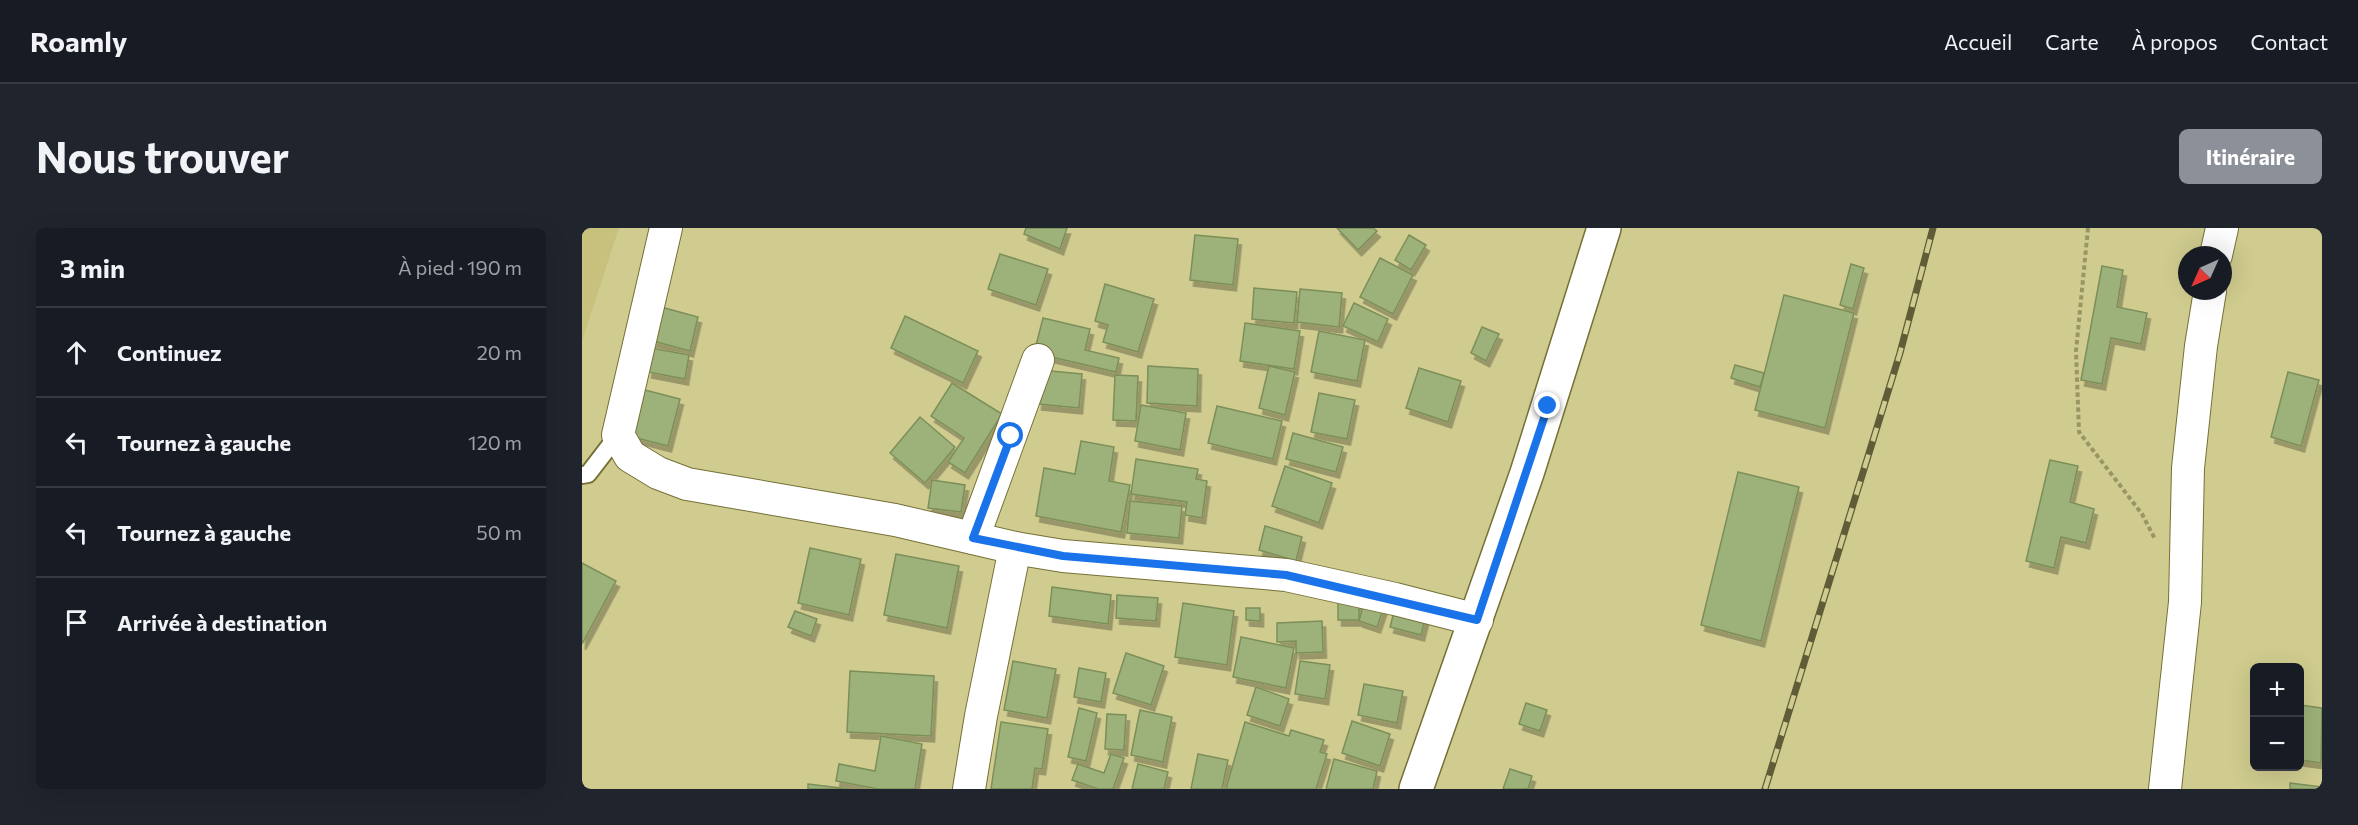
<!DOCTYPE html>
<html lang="fr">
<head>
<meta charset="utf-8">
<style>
  :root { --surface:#171b24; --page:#20242c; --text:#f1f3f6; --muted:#9ea1a6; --line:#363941; --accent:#8c9099 }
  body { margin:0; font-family:Commissioner,sans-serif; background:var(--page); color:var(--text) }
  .controls { position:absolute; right:18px; bottom:18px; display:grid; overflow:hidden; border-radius:9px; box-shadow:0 6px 24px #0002 }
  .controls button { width:54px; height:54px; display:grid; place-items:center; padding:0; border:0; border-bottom:2px solid var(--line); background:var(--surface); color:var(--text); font:30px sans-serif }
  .compass { position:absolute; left:1596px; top:18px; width:54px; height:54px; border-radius:50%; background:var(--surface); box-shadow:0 6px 24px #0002; rotate:225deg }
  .stop { position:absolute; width:18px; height:18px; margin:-14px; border:4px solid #1a73e8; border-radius:50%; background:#fff }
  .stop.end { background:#1a73e8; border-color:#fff; box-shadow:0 2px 6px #0008 }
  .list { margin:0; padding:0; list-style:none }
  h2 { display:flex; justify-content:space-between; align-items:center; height:78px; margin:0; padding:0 24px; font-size:26px }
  h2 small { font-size:20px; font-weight:400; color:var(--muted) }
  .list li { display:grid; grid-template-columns:39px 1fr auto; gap:18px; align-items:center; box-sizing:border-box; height:90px; padding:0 24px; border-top:2px solid var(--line) }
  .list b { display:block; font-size:22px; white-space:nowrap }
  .list em { font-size:20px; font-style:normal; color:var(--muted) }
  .icon { flex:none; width:33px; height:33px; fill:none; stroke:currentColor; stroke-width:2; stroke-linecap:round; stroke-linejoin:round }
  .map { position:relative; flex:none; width:1740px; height:561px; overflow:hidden; border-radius:9px }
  header { display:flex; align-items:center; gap:36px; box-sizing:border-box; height:84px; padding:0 30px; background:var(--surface); border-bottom:2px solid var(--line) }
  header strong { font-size:28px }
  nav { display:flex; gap:33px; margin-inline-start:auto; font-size:21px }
  .intro { display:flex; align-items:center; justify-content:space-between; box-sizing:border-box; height:144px; padding:0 36px }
  h1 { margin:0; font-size:42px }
  .button { padding:15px 27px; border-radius:9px; background:var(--accent); color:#fff; font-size:21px; font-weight:700 }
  main { display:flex; gap:36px; padding:0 36px }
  aside { flex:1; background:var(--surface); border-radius:9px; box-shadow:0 6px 24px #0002 }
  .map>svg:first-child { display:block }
</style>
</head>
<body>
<header>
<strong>Roamly</strong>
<nav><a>Accueil</a><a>Carte</a><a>À propos</a><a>Contact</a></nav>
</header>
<div class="intro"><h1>Nous trouver</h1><a class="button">Itinéraire</a></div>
<main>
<aside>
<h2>3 min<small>À pied · 190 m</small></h2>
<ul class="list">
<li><svg class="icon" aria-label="ahead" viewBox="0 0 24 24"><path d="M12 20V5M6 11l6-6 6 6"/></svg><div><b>Continuez</b></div><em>20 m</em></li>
<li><svg class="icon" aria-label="left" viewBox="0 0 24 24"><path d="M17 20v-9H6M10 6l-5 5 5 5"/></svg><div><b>Tournez à gauche</b></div><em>120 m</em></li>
<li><svg class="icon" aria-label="left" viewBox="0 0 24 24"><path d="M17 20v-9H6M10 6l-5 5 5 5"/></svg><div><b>Tournez à gauche</b></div><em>50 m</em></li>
<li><svg class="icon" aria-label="arrive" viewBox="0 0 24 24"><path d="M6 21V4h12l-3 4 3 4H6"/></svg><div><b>Arrivée à destination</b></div></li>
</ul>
</aside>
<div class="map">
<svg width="1740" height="561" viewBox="0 0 1740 561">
  <defs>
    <filter id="shadow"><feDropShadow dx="3.5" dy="6" stdDeviation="0" flood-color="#0004"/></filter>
  </defs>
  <rect width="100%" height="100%" fill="#d0cc8f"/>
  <polygon fill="#c7c17d" points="0,0 37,0 0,113"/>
  <g fill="#9db17a" stroke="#7c8f59" stroke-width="1.5" filter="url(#shadow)">
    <polygon points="444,0 485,0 478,21 442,6"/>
    <polygon points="755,0 791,0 795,3 776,22"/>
    <polygon points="613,7 656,11 651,57 608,52"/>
    <polygon points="827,7 844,17 829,42 813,32"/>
    <polygon points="418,26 466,41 454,77 406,61"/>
    <polygon points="798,30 831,47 811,86 778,69"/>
    <polygon points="1269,36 1282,40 1271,81 1258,77"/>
    <polygon points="1520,38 1541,42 1535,79 1565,85 1559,116 1529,110 1520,156 1499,152"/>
    <polygon points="523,56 572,71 556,124 521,114 526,97 513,93"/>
    <polygon points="672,60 715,64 712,95 670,91"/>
    <polygon points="718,61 760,65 757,99 715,94"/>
    <polygon points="1202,67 1272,85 1243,200 1173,182"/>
    <polygon points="772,75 806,91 796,114 761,98"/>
    <polygon points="79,79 116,89 108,123 71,113"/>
    <polygon points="323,88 396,123 381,155 309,120"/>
    <polygon points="461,90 508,101 503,122 537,130 534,144 452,125"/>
    <polygon points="663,95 718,103 712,141 658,133"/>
    <polygon points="900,99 917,106 904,133 889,125"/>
    <polygon points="737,103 783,112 775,153 729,144"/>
    <polygon points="69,120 107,127 103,151 66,144"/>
    <polygon points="1153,137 1182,145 1178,159 1149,150"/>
    <polygon points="566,138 616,141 615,178 565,175"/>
    <polygon points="687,138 713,144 703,187 677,180"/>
    <polygon points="837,140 879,153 866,194 824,180"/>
    <polygon points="459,142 500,146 497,180 456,176"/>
    <polygon points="1706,144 1737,152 1719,218 1689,209"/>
    <polygon points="533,147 556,148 554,193 531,192"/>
    <polygon points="370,155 420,186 383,245 366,234 382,210 349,188"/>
    <polygon points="59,161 98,171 86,218 47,208"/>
    <polygon points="737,165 773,172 765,211 729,204"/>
    <polygon points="559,177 604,185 598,222 553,213"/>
    <polygon points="635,178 700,193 691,231 626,215"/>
    <polygon points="338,189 373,219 343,255 308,225"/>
    <polygon points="711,205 761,219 754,244 704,231"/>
    <polygon points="499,213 532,219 527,253 548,257 539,304 454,288 462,240 493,246"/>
    <polygon points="554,231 616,241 614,251 625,253 620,290 603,287 605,274 549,266"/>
    <polygon points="1468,232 1496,238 1488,274 1512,281 1504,315 1479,309 1472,340 1444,333"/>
    <polygon points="703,238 750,255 737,295 690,278"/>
    <polygon points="1156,244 1217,259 1179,413 1119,397"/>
    <polygon points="350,252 383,257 379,284 346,280"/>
    <polygon points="548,273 600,278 597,310 545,305"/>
    <polygon points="683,298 720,309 714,333 677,322"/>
    <polygon points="228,320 279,331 267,387 216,375"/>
    <polygon points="314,326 377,338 365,400 302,387"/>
    <polygon points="0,335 34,353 0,416"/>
    <polygon points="470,359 529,367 526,396 467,388"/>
    <polygon points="535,367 576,370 574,393 534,390"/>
    <rect x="756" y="368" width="21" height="24"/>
    <polygon points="783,370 803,376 795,399 777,393"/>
    <polygon points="601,375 652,383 645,437 593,429"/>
    <polygon points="664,380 678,380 678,393 664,392"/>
    <polygon points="213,383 235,391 229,408 206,399"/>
    <polygon points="812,384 843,391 839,407 808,399"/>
    <polygon points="740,393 741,424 714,425 714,413 695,414 695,395"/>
    <polygon points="659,409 712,420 704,460 651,449"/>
    <polygon points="544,425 582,438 569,477 531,465"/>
    <polygon points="431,433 474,441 465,490 422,482"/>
    <polygon points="718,433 748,437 743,471 713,466"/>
    <polygon points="497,440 524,445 519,474 492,469"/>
    <polygon points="268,443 352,448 349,508 265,504"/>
    <polygon points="782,456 821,463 815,495 776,487"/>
    <polygon points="674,459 707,471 698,498 665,487"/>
    <polygon points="944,475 965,482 958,503 937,496"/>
    <polygon points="1718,477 1740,480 1739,535 1718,532"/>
    <polygon points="497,480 515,485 504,533 486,529"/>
    <polygon points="558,482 590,489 581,534 549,527"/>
    <polygon points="525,486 544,487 542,522 523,521"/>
    <polygon points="770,493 808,506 798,538 760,525"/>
    <polygon points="419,494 466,501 460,541 453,540 450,561 409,561"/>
    <polygon points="663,494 707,508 709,502 742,512 738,524 745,526 734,561 644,561"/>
    <polygon points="299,508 340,516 333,561 296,561 254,553 257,536 293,543"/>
    <polygon points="529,526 542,530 531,561 516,561 490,552 496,536 522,545"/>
    <polygon points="616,526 646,532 640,561 609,561"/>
    <polygon points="752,531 795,543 791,561 744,561"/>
    <polygon points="556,536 586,544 582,561 550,561"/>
    <polygon points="928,541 950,548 946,561 921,561"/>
    <polygon points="1708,555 1740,559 1739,561 1708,561"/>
    <polygon points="226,556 267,561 226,561"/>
  </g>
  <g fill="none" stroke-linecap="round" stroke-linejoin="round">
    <defs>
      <polyline id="service" points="0,247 6,246 36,207"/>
      <g id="minor">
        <polyline points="84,0 36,207 48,228 76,245 105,256 313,292 433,320 481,328 704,347 813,371 895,392"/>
        <polyline points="1634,27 1640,0"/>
        <polyline points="391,310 456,132"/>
        <polyline points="387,561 399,488 433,320"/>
        <polyline points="1583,561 1603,374 1606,240 1619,118 1628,63"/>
      </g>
      <polyline id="primary" points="834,561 945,245 1022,0"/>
    </defs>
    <use href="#service" stroke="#757036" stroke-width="20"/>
    <use href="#minor" stroke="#757036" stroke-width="34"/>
    <use href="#primary" stroke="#757036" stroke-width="36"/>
    <polyline stroke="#999564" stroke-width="4" stroke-dasharray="4.5 3" stroke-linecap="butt" points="1506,0 1494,123 1497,204 1560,286 1573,311"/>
    <use href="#service" stroke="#fff" stroke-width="16"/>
    <use href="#minor" stroke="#fff" stroke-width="32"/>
    <use href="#primary" stroke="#fff" stroke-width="33"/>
    <defs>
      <polyline id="rail" points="1183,561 1318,125 1351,0"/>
    </defs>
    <use href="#rail" stroke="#605c37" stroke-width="7"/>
    <use href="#rail" stroke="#d0cc8f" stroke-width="4.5" stroke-dasharray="14" stroke-linecap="butt"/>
  </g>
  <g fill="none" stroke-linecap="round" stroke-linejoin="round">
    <polyline stroke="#1a73e8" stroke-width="8" points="429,208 391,310 481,328 704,347 895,392 966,178"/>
  </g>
</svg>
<div class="controls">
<button>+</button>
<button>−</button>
</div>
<svg class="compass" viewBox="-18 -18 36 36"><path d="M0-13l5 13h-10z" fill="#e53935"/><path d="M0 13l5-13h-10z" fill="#9ea1a6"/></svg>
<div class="stop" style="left:429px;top:208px"></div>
<div class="stop end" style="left:966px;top:178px"></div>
</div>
</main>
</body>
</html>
